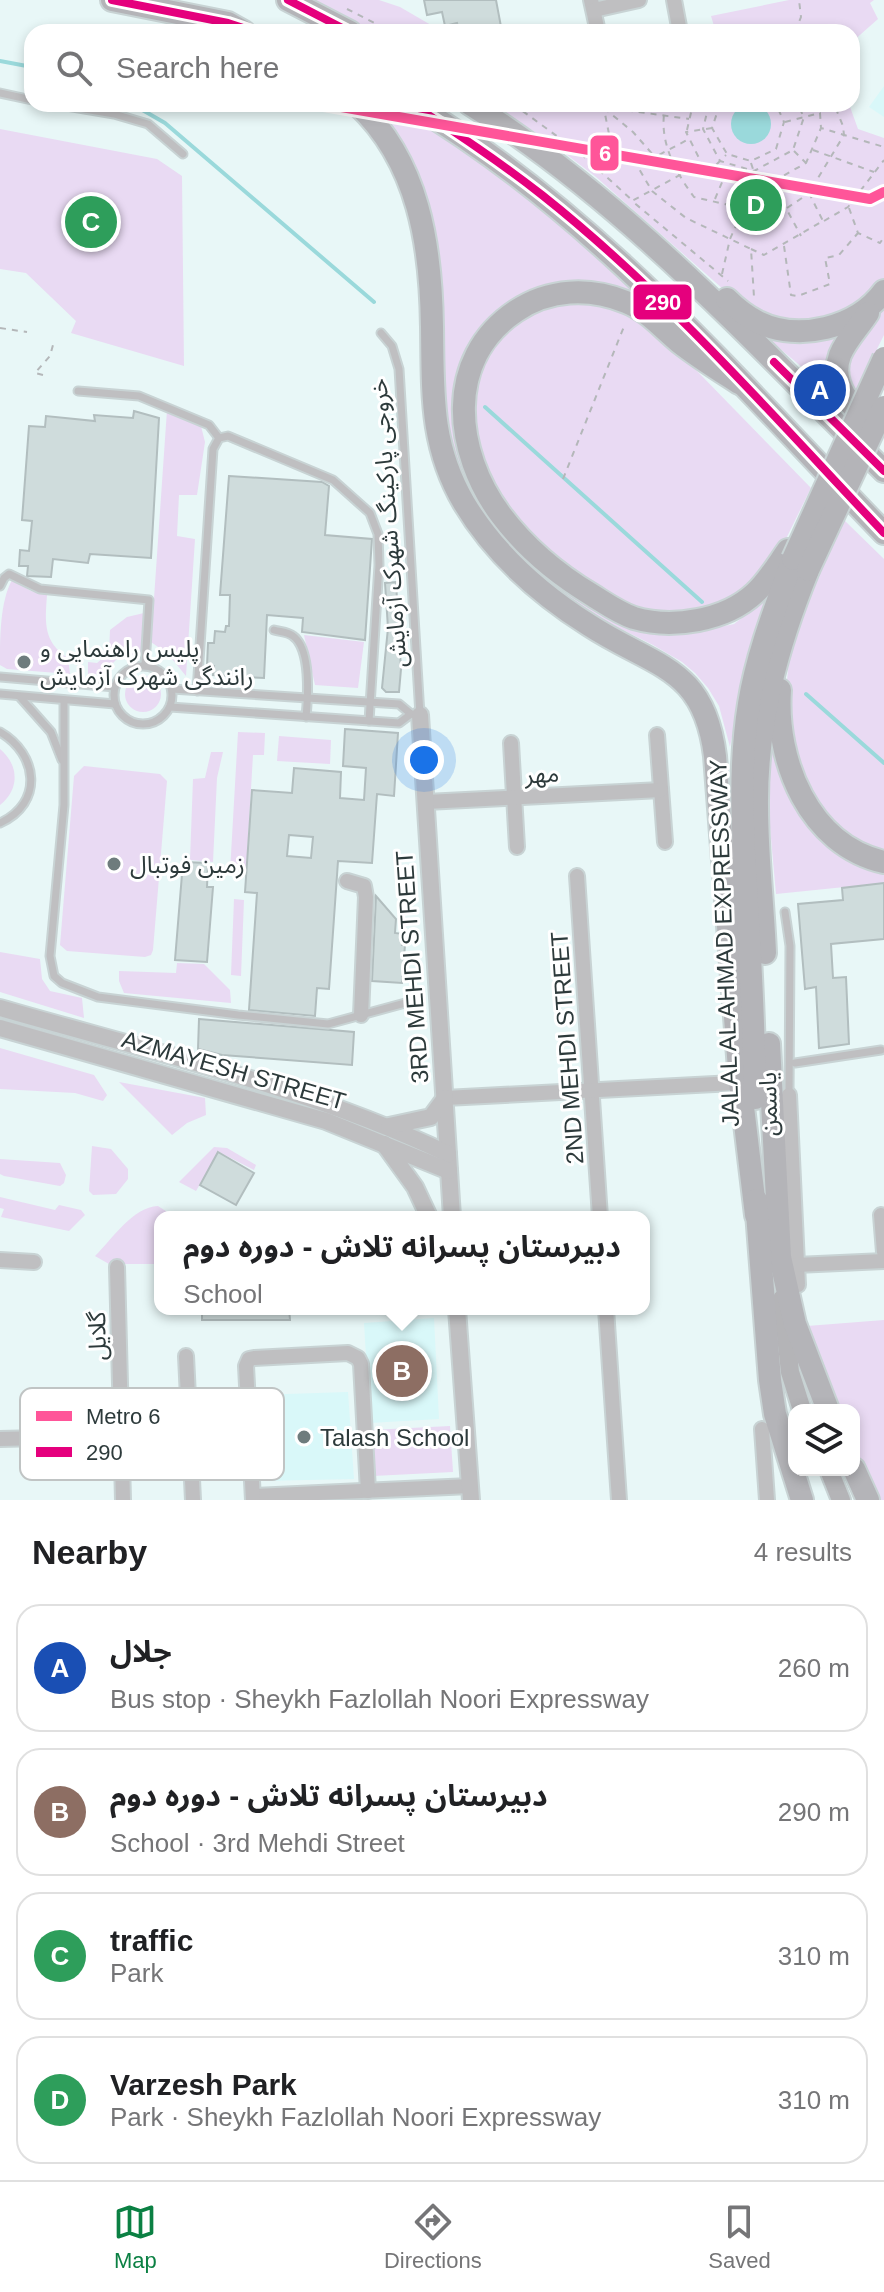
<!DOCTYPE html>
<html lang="en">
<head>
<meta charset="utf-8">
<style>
  :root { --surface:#fff; --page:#f2f2f2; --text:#202124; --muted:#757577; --line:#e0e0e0; --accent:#0b8043 }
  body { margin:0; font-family:Helvetica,"Noto Sans Arabic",sans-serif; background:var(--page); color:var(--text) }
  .controls { position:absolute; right:24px; bottom:24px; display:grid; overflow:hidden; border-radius:16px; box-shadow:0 4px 12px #0003 }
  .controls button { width:72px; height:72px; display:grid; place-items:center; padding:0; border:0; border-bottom:2px solid var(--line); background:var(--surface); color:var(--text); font:40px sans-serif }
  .you { position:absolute; left:424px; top:760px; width:28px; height:28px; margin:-20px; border:6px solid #fff; border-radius:50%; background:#1a73e8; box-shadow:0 0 0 12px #1a73e833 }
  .badge { display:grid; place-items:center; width:52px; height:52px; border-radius:50%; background:var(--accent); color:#fff; font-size:26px; font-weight:700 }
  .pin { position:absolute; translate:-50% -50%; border:4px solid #fff; box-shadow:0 2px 8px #0006 }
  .popup { position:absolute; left:154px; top:1211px; width:496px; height:104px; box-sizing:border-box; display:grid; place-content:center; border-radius:16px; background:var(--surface); filter:drop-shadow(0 2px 6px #0005); font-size:26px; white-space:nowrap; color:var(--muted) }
  .popup b { font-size:30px; color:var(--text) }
  .popup::after { content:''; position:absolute; left:50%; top:100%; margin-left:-16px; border:16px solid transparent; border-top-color:var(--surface) }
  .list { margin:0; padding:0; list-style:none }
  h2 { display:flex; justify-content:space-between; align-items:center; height:104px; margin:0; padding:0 32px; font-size:34px }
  h2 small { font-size:26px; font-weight:400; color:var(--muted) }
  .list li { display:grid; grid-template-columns:52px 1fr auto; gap:24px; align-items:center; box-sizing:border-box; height:128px; margin:0 16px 16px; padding:0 16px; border:2px solid var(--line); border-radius:24px }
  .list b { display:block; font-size:30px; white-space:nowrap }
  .list p { margin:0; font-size:26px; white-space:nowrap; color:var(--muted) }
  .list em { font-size:26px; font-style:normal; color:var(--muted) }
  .icon { flex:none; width:44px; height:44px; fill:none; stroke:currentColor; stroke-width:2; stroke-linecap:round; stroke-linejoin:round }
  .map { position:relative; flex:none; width:884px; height:1500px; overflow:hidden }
  .search { position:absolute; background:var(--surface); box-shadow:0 4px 12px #0003; left:24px; right:24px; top:24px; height:88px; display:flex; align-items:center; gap:20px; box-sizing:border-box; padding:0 28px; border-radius:24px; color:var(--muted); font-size:30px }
  .sheet { height:680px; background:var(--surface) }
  nav { display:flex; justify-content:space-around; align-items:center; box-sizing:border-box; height:112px; border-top:2px solid var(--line); background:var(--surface); font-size:22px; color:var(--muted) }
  nav a { display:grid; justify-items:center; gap:4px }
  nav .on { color:var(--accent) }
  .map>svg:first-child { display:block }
</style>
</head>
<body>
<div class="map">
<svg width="884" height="1500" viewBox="0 0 884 1500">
  <rect width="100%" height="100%" fill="#e8f7f7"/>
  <g fill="#d9f8f9">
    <polygon points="884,86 884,117 869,107"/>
    <polygon points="434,1318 439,1419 370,1423 364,1323"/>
    <polygon points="348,1392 354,1479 261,1481 255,1395"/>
  </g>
  <g fill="#e9daf3">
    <polygon points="305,0 379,0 400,7 443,32 367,32"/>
    <polygon points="789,0 874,0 870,3 878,19 852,42 852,32 695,32 695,30 714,26 711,16"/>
    <polygon points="365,104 392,104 464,150 537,204 651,304 626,294 503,312 457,429 556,582 611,621 644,632 682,635 734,624 764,601 743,679 730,747 719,706 708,688 695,673 682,662 653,645 585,611 521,563 471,502 442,427 432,252"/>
    <polygon points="492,104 849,104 858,129 884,138 884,282 860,308 803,327 740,304 596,177 550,142"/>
    <polygon points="0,129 157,159 182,176 184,366 71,333 76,321 26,273 0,269"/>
    <polygon points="569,300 607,301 659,332 811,488 781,549 767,568 736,597 684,615 634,610 552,557 502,503 474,442 473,379 499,334 545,306"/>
    <polygon points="884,301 884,335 851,401 848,397 846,350"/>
    <polygon points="746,320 840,331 835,395"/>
    <polygon points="167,410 201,426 205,442 197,495 179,495 177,536 195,539 186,676 168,654 151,642"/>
    <polygon points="843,519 884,559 884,856 839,834 803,788 785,700 789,660 806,599"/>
    <path d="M12,580L31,591L47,595C45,622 43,642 68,658L70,674L7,669L0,665C0,637 0,602 12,580Z"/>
    <polygon points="144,613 142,653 119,657 102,674 88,674 88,662 97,663 109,653 110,630 127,617"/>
    <polygon points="304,635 364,642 358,688 315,685"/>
    <circle cx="143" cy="694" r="18"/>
    <polygon points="238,732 265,733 264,755 253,755 246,873 230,872"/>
    <polygon points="279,736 331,740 330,764 277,761"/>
    <path d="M772,737C788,802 814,856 884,873V883L776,894L766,783Z"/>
    <path d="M0,749C19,765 20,789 0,805Z"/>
    <polygon points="211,752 223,752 217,778 213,862 190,860 193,779 205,778"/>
    <polygon points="84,766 160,774 167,781 153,950 151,955 145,957 67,951 60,945 74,776"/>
    <polygon points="234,899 244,900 241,976 231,975"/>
    <polygon points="0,952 40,959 42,979 50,991 82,998 84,1018 0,992"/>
    <polygon points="177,963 204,964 230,990 231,1003 124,993 119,981 119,971 176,973"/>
    <polygon points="0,1048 94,1075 107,1095 103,1101 75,1093 0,1089"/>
    <polygon points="119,1082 205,1098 206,1115 187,1123 172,1135"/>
    <polygon points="92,1146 111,1149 128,1169 128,1179 116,1194 93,1195 89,1191"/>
    <polygon points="214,1147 227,1148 256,1165 254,1170 219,1152 196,1191 179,1182"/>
    <polygon points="0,1159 60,1163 66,1175 64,1183 60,1186 4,1176 0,1174"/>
    <polygon points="0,1197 55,1210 59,1205 81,1210 85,1215 69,1231 1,1217 4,1209 0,1208"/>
    <path d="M158,1206L175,1217H160L158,1264H109L95,1256C112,1239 133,1207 158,1206Z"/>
    <polygon points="884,1320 884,1500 880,1500 854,1446 854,1410 837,1410 807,1326"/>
    <polygon points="450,1426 453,1472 373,1476 371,1430"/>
  </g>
  <circle fill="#9ad9db" cx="751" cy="124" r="20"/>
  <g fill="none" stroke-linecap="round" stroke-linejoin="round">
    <g stroke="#9ad9db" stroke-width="4">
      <polyline points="0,61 32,67"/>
      <polyline points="132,104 165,123 374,302"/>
      <polyline points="485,407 702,602"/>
      <polyline points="806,694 884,763"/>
    </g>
  </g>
  <g fill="#cfdcdc" stroke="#b2bebf" stroke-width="2" fill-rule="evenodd">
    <polygon points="424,0 496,0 502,32 459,31 457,23 445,26 442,12 427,15"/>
    <polygon points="134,411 159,418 151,558 90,554 88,563 53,559 51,577 27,576 28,566 19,566 20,550 29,551 32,521 22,520 29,426 45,427 46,416 95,421 94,415 133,418"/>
    <polygon points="229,476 322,482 329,486 325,535 372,539 365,640 302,632 303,618 267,615 264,678 213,675 214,666 207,666 208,643 214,643 215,631 225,632 226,626 229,626 230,595 220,595"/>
    <polygon points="396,582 401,669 399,692 386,692 382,688 388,628 385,583"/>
    <path d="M345,729L398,733L394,796L377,794L372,863L338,861L329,989L317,988L315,1016L249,1010L257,893L245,892L252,790L292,793L294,768L341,772L340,798L364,800L366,768L343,766ZM289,835L313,837L311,858L287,856Z"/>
    <polygon points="183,862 208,863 207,887 213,887 207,962 175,960"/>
    <polygon points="884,883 884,939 831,944 833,978 846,977 849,1044 819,1048 816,987 805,989 798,904 843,900 842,888"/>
    <polygon points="376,896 396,919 395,933 403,934 402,945 405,945 402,983 372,981"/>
    <polygon points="199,1019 354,1032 352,1065 222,1055 198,1049"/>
    <polygon points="218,1152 254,1173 236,1205 200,1185"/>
    <polygon points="202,1309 289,1309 290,1320 202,1320"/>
  </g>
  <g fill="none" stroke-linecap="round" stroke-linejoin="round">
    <defs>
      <g id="service">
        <polyline points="0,93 32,100"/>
        <polyline points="55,104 114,114 148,124 183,154"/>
        <polyline points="78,391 139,396 209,425 219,438"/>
        <polyline points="0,586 4,578 9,574 40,589 149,600 145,665"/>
        <path d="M274,630C281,632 288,632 293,636C311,649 308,696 306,717"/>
        <circle cx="143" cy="695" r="29"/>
        <polyline points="0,677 115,687"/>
        <polyline points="172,689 399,704 411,714 420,715 399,369 392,346 381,333"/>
        <polyline points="197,691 213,449 219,438 228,436 333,480 370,513 378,534 379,565 369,721"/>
        <polyline points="0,694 115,704"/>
        <polyline points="20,697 51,732 62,760"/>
        <polyline points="64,700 64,805 50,956 54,976 62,983 98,997 238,1015 328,1024 420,999"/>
        <polyline points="170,707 399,723 411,714"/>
        <path d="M0,732C38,754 44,803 0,823"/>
        <polyline points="785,912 790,946 789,1095"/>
        <polyline points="795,1063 881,1050"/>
      </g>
      <g id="minor">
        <polyline points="591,0 598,32"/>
        <polyline points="674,0 680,32"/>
        <polyline points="594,10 639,0"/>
        <polyline points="657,735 665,842"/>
        <polyline points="511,743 517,847"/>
        <polyline points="426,802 661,790"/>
        <polyline points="577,876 600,1217"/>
        <polyline points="347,881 364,886 366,897 361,1015"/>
        <polyline points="789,1095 798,1285 797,1275"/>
        <polyline points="445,1098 734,1083"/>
        <polyline points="881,1215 884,1252"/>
        <polyline points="0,1260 34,1262"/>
        <polyline points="796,1265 884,1261"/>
        <polyline points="117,1267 123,1500"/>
        <polyline points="606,1309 619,1500"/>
        <polyline points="186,1356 193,1500"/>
        <polyline points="762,1429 767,1500"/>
        <polyline points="0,1439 121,1436"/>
        <polyline points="253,1496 470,1486"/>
        <polyline points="253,1500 246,1366 249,1359 254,1358 348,1353 358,1358 361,1364 368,1491"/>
      </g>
      <g id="tertiary">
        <polyline points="420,715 452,1217"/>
        <path d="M0,1008C149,1051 308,1087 448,1154"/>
        <polyline points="0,1028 326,1121 449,1171"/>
        <polyline points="389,1126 431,1117 445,1098"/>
        <polyline points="384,1144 415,1187 429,1217"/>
        <polyline points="457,1309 471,1500"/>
      </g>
      <g id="secondary">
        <polyline points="782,1299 790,1372 802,1410"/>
        <polyline points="829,1470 841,1500"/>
      </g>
      <g id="trunk">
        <polyline points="112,0 228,23 244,32"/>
        <polyline points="288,0 350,32"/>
        <path d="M357,104C419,162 431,246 432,327C433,392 430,445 464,503C494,553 540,594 589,625C655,668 704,666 715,756L740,1082L756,1215"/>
        <path d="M412,104C597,214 736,380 884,533"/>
        <path d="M470,104C627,202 753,342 884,471"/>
        <path d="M727,299C736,308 746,316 758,322C799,342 857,328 884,291"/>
        <path d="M868,313C859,327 846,340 840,355C830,383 850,412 876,420"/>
        <path d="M739,383C719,370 698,357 679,342C662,328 647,310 626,302C589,287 549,289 516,311C444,359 454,452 501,515C525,547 557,574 592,595C605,603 619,613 634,618C672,629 725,621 755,593C768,581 778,564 788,550"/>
        <path d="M780,690C775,761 809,845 884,862"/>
        <path d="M765,953C763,905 757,856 757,807C756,724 777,646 808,570"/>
        <polyline points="769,1044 780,1257 795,1324 828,1410"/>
        <path d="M755,1098C754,1033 751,969 747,904C743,836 738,772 749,704C757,654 776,606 793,559"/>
        <polyline points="756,1200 770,1380 775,1414 802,1500"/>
        <polyline points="854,1469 868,1500"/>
      </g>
    </defs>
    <use href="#service" stroke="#c8d3d4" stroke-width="11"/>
    <use href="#minor" stroke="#c8d3d4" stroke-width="18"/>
    <use href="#tertiary" stroke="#c8d3d4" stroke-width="20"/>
    <use href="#secondary" stroke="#c8d3d4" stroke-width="22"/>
    <use href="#trunk" stroke="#c8d3d4" stroke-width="26"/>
    <g stroke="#b4b7b9" stroke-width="2" stroke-dasharray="6 6" stroke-linecap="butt">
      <polyline points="347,9 392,32"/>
      <polyline points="728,32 758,32"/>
      <polyline points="795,32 801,17 799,0"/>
      <polyline points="513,104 580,153 632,200"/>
      <polyline points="603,104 613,154 635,162 652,191 686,218 751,249 754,297"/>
      <path d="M666,104C657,138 674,170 694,197L733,206L743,205L750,212L764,216L780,208H786L801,236"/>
      <polyline points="709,104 703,129 720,161 754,171 793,150 804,117 797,104"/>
      <polyline points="720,104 712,128 727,154 751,161 776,149 784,122 776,104"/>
      <polyline points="815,104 819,112"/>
      <polyline points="603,107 689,119"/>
      <polyline points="604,108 633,132 655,157"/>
      <polyline points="785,122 820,113 821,128 884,147"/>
      <polyline points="712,128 686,132 707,174 760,189 806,163 821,128"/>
      <polyline points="687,130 693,104"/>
      <polyline points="813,150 874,172"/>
      <polyline points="794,151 806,163"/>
      <polyline points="702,163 632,201 728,281"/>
      <polyline points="751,163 759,187"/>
      <polyline points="638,166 689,139"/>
      <polyline points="708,173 726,155"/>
      <polyline points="715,199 723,180"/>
      <polyline points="734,207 739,219 747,210"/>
      <polyline points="787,208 808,194"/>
      <polyline points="849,208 858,233 880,243 884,237"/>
      <polyline points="824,221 848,207 884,160"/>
      <polyline points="784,246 791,295 798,296 830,284 825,258 839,255 858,233"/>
      <polyline points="751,249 764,255 823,221 809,193 844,135 843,126 834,104"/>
      <polyline points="722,274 730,239 739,219"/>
      <polyline points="0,328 27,332"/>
      <polyline points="43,375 35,373 50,356 53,345"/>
      <polyline points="563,479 625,324"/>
    </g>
    <use href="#service" stroke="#bfbfc1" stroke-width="7"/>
    <use href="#minor" stroke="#bfbfc1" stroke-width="14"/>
    <use href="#tertiary" stroke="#bfbfc1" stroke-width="16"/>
    <use href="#secondary" stroke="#b4b4b7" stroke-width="18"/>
    <use href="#trunk" stroke="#b4b4b8" stroke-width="22"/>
    <defs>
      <g id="trunk-bridge">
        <polyline points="793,559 884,358"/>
        <polyline points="808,570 884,407"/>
      </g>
    </defs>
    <use href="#trunk-bridge" stroke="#c8d3d4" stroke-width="26" stroke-linecap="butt"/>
    <use href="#trunk-bridge" stroke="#b4b4b8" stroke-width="22"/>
    <defs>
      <g id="bus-1">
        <polyline points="112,0 228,23 255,32"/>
        <polyline points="288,0 350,32"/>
        <path d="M412,104C456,133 500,162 542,195C667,294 774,417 884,533"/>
        <polyline points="774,362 884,471"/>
      </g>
    </defs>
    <use href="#bus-1" stroke="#fff" stroke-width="14"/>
    <use href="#bus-1" stroke="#e5007d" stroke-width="8"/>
    <defs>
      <polyline id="metro-1" points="324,104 870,199 884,192"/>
    </defs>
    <use href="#metro-1" stroke="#fff" stroke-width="16"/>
    <use href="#metro-1" stroke="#f59" stroke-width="10"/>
  </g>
  <g fill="#6e7c7d" stroke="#fff" stroke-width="3">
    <circle cx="24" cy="662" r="8"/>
    <circle cx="114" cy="864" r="8"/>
    <circle cx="304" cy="1437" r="8"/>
  </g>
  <g text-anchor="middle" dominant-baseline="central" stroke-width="6" stroke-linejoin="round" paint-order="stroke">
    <g font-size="24" fill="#2d3a3b" stroke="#fff">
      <text transform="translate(388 523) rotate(-94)">خروجی پارکینگ شهرک آزمایش</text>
      <text transform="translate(542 774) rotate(-3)">مهر</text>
      <text transform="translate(724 943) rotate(-92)">JALAL AL AHMAD EXPRESSWAY</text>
      <text transform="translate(412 967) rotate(-94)">3RD MEHDI STREET</text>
      <text transform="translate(567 1048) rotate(-94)">2ND MEHDI STREET</text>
      <text transform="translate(234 1070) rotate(16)">AZMAYESH STREET</text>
      <text transform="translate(768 1104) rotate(-91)">یاسمن</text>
      <text transform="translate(97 1336) rotate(-91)">گلایل</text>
    </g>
    <g font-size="24" fill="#2d3a3b" stroke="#fff" text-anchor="start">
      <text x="40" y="648">پلیس راهنمایی و<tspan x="40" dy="28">رانندگی شهرک آزمایش</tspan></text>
      <text x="130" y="864">زمین فوتبال</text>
      <text x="320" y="1437">Talash School</text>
    </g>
  </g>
  <rect x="20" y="1388" width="264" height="92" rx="12" fill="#fff" stroke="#c0c4c4" stroke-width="2"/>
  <rect x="36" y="1411" width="36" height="10" fill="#f59"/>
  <rect x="36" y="1447" width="36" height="10" fill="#e5007d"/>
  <g font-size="22" fill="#2d3a3b">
    <text x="86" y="1424">Metro 6</text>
    <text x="86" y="1460">290</text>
  </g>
  <g stroke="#fff" stroke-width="3">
    <rect x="589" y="134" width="31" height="38" rx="8" fill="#f59"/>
    <rect x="632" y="283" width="61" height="38" rx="8" fill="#e5007d"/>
  </g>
  <g font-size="22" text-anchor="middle" font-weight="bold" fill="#fff">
    <text x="605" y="161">6</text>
    <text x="663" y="310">290</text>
  </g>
</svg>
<div class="controls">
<button><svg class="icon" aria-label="layers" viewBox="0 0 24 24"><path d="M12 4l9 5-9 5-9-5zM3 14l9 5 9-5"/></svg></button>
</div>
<div class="you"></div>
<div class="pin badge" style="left:820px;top:390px;background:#1a4fb4">A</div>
<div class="pin badge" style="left:402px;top:1371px;background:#8d6e63">B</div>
<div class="popup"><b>دبیرستان پسرانه تلاش - دوره دوم</b>School</div>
<div class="pin badge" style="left:91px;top:222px;background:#2e9e5b">C</div>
<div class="pin badge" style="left:756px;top:205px;background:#2e9e5b">D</div>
<div class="search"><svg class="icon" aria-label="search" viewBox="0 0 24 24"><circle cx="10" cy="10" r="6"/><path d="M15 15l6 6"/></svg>Search here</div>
</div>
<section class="sheet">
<h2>Nearby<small>4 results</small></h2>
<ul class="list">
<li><span class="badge" style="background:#1a4fb4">A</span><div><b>جلال</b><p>Bus stop · Sheykh Fazlollah Noori Expressway</p></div><em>260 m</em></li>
<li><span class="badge" style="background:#8d6e63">B</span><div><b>دبیرستان پسرانه تلاش - دوره دوم</b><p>School · 3rd Mehdi Street</p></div><em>290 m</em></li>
<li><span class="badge" style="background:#2e9e5b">C</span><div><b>traffic</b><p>Park</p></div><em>310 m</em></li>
<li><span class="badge" style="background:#2e9e5b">D</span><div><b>Varzesh Park</b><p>Park · Sheykh Fazlollah Noori Expressway</p></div><em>310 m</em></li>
</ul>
</section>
<nav>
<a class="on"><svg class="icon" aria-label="map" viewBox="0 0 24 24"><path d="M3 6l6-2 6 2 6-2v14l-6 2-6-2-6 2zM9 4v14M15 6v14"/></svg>Map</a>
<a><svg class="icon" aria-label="directions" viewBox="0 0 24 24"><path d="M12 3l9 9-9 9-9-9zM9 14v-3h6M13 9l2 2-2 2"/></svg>Directions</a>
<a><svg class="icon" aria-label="saved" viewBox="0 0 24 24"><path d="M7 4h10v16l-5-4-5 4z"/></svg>Saved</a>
</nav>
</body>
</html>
